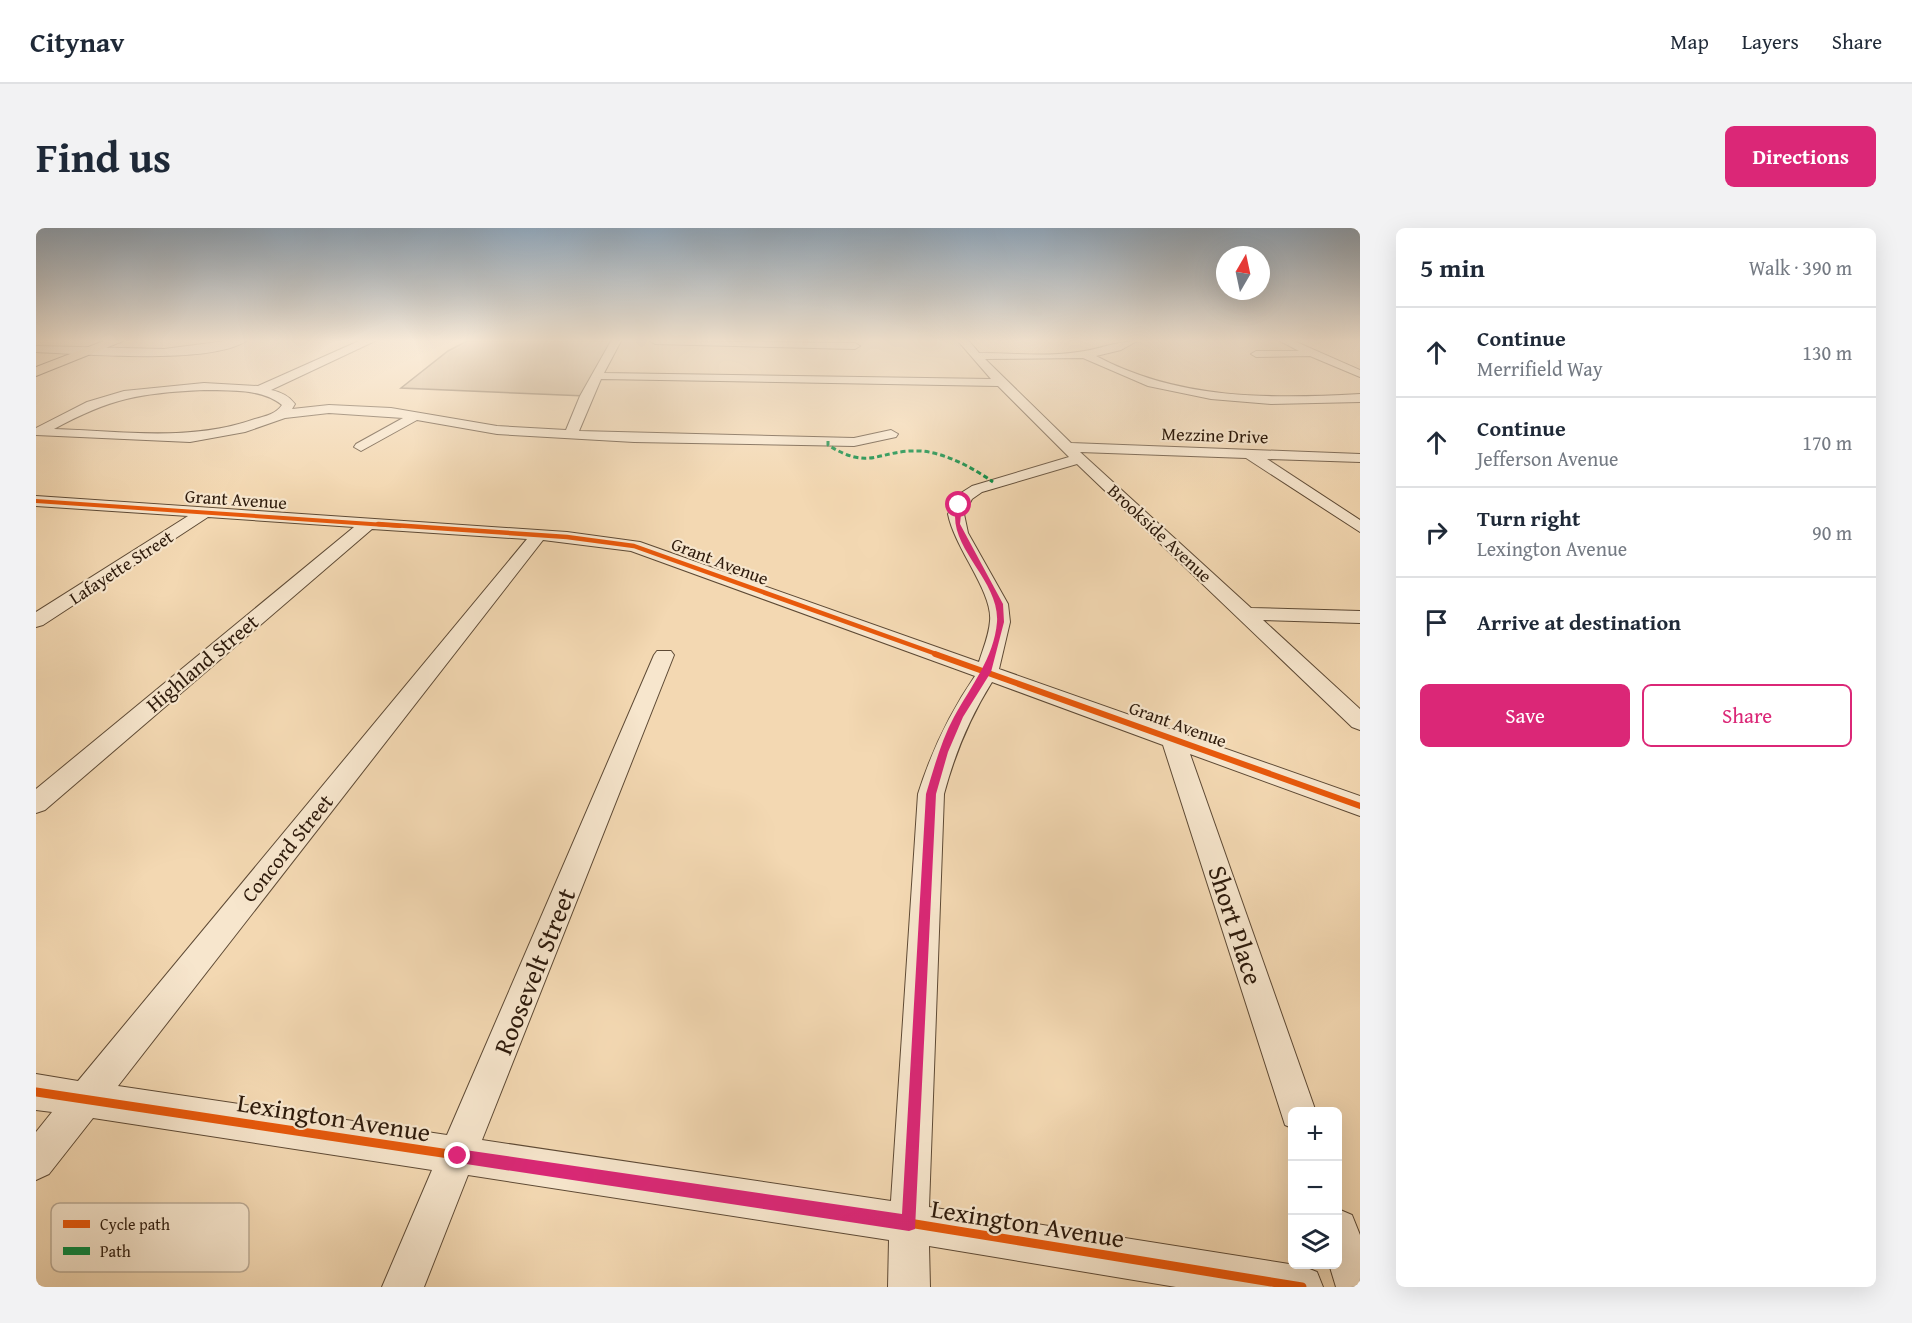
<!DOCTYPE html>
<html lang="en">
<head>
<meta charset="utf-8">
<style>
  :root { --surface:#fff; --page:#f2f2f3; --text:#1f2937; --muted:#747a83; --line:#e0e1e3; --accent:#db2777 }
  body { margin:0; font-family:"Gentium Book Plus",serif; background:var(--page); color:var(--text) }
  .controls { position:absolute; right:18px; bottom:18px; display:grid; overflow:hidden; border-radius:9px; box-shadow:0 6px 24px #0002 }
  .controls button { width:54px; height:54px; display:grid; place-items:center; padding:0; border:0; border-bottom:2px solid var(--line); background:var(--surface); color:var(--text); font:30px sans-serif }
  .compass { position:absolute; left:1180px; top:18px; width:54px; height:54px; border-radius:50%; background:var(--surface); box-shadow:0 6px 24px #0002; rotate:9deg }
  .stop { position:absolute; width:18px; height:18px; margin:-14px; border:4px solid #db2777; border-radius:50%; background:#fff }
  .stop.end { background:#db2777; border-color:#fff; box-shadow:0 2px 6px #0008 }
  .list { margin:0; padding:0; list-style:none }
  h2 { display:flex; justify-content:space-between; align-items:center; height:78px; margin:0; padding:0 24px; font-size:26px }
  h2 small { font-size:20px; font-weight:400; color:var(--muted) }
  .list li { display:grid; grid-template-columns:39px 1fr auto; gap:18px; align-items:center; box-sizing:border-box; height:90px; padding:0 24px; border-top:2px solid var(--line) }
  .list b { display:block; font-size:22px; white-space:nowrap }
  .list p { margin:0; font-size:20px; white-space:nowrap; color:var(--muted) }
  .list em { font-size:20px; font-style:normal; color:var(--muted) }
  .actions { display:flex; gap:12px; padding:18px 24px }
  .actions a { flex:1; padding:14px 0; border:2px solid var(--accent); border-radius:9px; text-align:center; font-size:21px; color:var(--accent) }
  .actions .main { background:var(--accent); color:#fff }
  .icon { flex:none; width:33px; height:33px; fill:none; stroke:currentColor; stroke-width:2; stroke-linecap:round; stroke-linejoin:round }
  .map { position:relative; flex:none; width:1324px; height:1059px; overflow:hidden; border-radius:9px }
  header { display:flex; align-items:center; gap:36px; box-sizing:border-box; height:84px; padding:0 30px; background:var(--surface); border-bottom:2px solid var(--line) }
  header strong { font-size:28px }
  nav { display:flex; gap:33px; margin-inline-start:auto; font-size:21px }
  .intro { display:flex; align-items:center; justify-content:space-between; box-sizing:border-box; height:144px; padding:0 36px }
  h1 { margin:0; font-size:42px }
  .button { padding:15px 27px; border-radius:9px; background:var(--accent); color:#fff; font-size:21px; font-weight:700 }
  main { display:flex; gap:36px; padding:0 36px }
  aside { flex:1; background:var(--surface); border-radius:9px; box-shadow:0 6px 24px #0002 }
  .map>svg:first-child { display:block }
</style>
</head>
<body>
<header>
<strong>Citynav</strong>
<nav><a>Map</a><a>Layers</a><a>Share</a></nav>
</header>
<div class="intro"><h1>Find us</h1><a class="button">Directions</a></div>
<main>
<div class="map">
<svg width="1324" height="1059" viewBox="0 0 1324 1059">
  <rect width="100%" height="100%" fill="#f3d8b2"/>
  <filter id="stains"><feTurbulence type="fractalNoise" baseFrequency=".00333" numOctaves="4"/><feColorMatrix values="0 0 0 0 .2 0 0 0 0 .09 0 0 0 0 .02 0 0 0 .5 -.17"/></filter>
  <radialGradient id="worn" r=".72"><stop offset=".6" stop-color="#630" stop-opacity="0"/><stop offset="1" stop-color="#630" stop-opacity=".3"/></radialGradient>
  <polygon fill="#d1b896" stroke="#7f6950" stroke-width="1.5" points="431,113 579,113 550,168 365,160 412,123"/>
  <g fill="none" stroke-linecap="round" stroke-linejoin="round">
    <defs>
      <g id="minor">
        <path d="M190,113H210C175,137 45,126 0,124V118L128,121Z"/>
        <path d="M323,113H339L235,162C245,164 253,168 259,176L256,181L293,177L355,180L461,198L530,202L544,168L575,113H585L568,145L955,151L922,113H933L943,125C976,125 1009,129 1042,124C1061,122 1081,113 1101,113L1085,122L1060,128C1142,172 1234,171 1324,166V174L1235,176L1175,171L1112,158L1047,130L949,131L1035,215L1324,226V234L1231,231L1324,292V304L1210,230L1044,224L1215,380L1324,383V395L1227,392L1324,481V502L1316,499L1041,236L946,264L936,271L928,286L932,305L972,376L974,394L963,441L1324,568V588L1154,526L1280,884H1256V900L1249,897L1127,517L956,454C933,491 919,525 908,566L893,979L1266,1038L1281,1044L1287,1059H1140L893,1018L894,1059H852L853,1012L432,947L388,1059H346L396,942L57,890L13,946L0,952V904L16,884L0,882V846L42,853L491,311L336,301L9,582L0,585V561L318,299L172,289L7,397L0,399V384L152,288L0,278V268L531,304L604,314L943,434C947,421 953,407 954,393C957,364 919,321 912,286L925,265L936,258L1033,229L962,158L565,151L543,203L818,210L855,202L862,206L860,209L818,218L598,214L461,206L381,192L325,223L318,219L320,216L367,190L293,185L249,190L209,204L154,214L0,207V200L51,174L88,163L168,155L222,158ZM168,162C194,163 225,160 246,177C240,186 230,188 219,191C155,214 85,203 18,201C75,170 104,165 168,162ZM507,312L595,323L939,448C913,486 896,522 882,566L855,973L446,912L638,427L635,423H621L618,427L411,907L82,858Z"/>
        <polygon points="614,113 819,115 824,118 819,121 619,116"/>
        <polygon points="1244,113 1258,113 1324,142 1324,149 1274,128 1220,129 1215,126 1220,123 1263,123"/>
        <polygon points="1302,981 1316,987 1324,1007 1324,1059 1300,1059 1293,1036 1302,1036"/>
      </g>
      <polygon id="major" points="68,113 87,113 0,148 0,139"/>
    </defs>
    <use href="#minor" stroke="#5e4a35" stroke-width="2"/>
    <use href="#major" stroke="#2d1a0b" stroke-width="2"/>
    <use href="#minor" fill="#f7e6cd" fill-rule="evenodd"/>
    <use href="#major" fill="#f3d8b2" fill-rule="evenodd"/>
    <path stroke="#00873e" stroke-width="3" stroke-dasharray="5 3" stroke-linecap="butt" d="M792,213V217C835,244 842,221 885,223C910,225 937,240 957,254"/>
    <defs>
      <polyline id="cycleway-far3" points="0,273 364,298"/>
      <polyline id="cycleway-far2" points="342,296 531,309 598,318 903,427"/>
      <polyline id="cycleway-far1" points="899,426 1324,578"/>
      <polyline id="cycleway" points="0,864 873,995 1266,1059"/>
    </defs>
    <use href="#cycleway-far3" stroke="#f7e6cd" stroke-width="6"/>
    <use href="#cycleway-far2" stroke="#f7e6cd" stroke-width="8"/>
    <use href="#cycleway-far1" stroke="#f7e6cd" stroke-width="10"/>
    <use href="#cycleway" stroke="#f7e6cd" stroke-width="13"/>
    <use href="#cycleway-far3" stroke="#e8590c" stroke-width="4"/>
    <use href="#cycleway-far2" stroke="#e8590c" stroke-width="4.5"/>
    <use href="#cycleway-far1" stroke="#e8590c" stroke-width="6"/>
    <use href="#cycleway" stroke="#e8590c" stroke-width="9"/>
  </g>
  <linearGradient id="sky" x2="0" y2="1"><stop stop-color="#91a8bc"/><stop offset="0.43" stop-color="#faeddc"/><stop offset="1" stop-color="#faeddc" stop-opacity="0"/></linearGradient>
  <rect width="1324" height="262" fill="url(#sky)"/>
  <path fill="#db2777" d="M921,276L926,277L924,296L967,376L968,394L955,444L927,489L912,524L900,566L879,1001L873,1003L417,934L415,928L417,923L422,921L866,986L890,566C898,540 905,513 918,489C935,458 958,430 961,394C964,351 908,318 921,276Z"/>
  <g text-anchor="middle" dominant-baseline="central" stroke-width="4.5" stroke-linejoin="round" paint-order="stroke">
    <g font-size="18" fill="#2d1a0b" stroke="#f7e6cd">
      <text transform="translate(1179 207) rotate(2)">Mezzine Drive</text>
      <text transform="translate(200 271) rotate(4)">Grant Avenue</text>
      <text transform="translate(1124 305) rotate(43)">Brookside Avenue</text>
      <text transform="translate(684 333) rotate(21)">Grant Avenue</text>
      <text transform="translate(85 339) rotate(-33)">Lafayette Street</text>
      <text transform="translate(1142 496) rotate(20)">Grant Avenue</text>
    </g>
    <g font-size="21" fill="#2d1a0b" stroke="#f7e6cd">
      <text transform="translate(166 435) rotate(-40)">Highland Street</text>
      <text transform="translate(251 620) rotate(-51)">Concord Street</text>
    </g>
    <g font-size="26" fill="#2d1a0b" stroke="#f7e6cd">
      <text transform="translate(1200 697) rotate(72)">Short Place</text>
      <text transform="translate(498 743) rotate(-68)">Roosevelt Street</text>
      <text transform="translate(298 889) rotate(9)">Lexington Avenue</text>
      <text transform="translate(992 995) rotate(9)">Lexington Avenue</text>
    </g>
  </g>
  <rect x="15" y="975" width="198" height="69" rx="9" fill="#f7e6cd" stroke="#baa993" stroke-width="1.5"/>
  <rect x="27" y="992" width="27" height="8" fill="#e8590c"/>
  <rect x="27" y="1019" width="27" height="8" fill="#00873e"/>
  <g font-size="16" fill="#2d1a0b">
    <text x="64" y="1002">Cycle path</text>
    <text x="64" y="1029">Path</text>
  </g>
  <rect width="100%" height="100%" filter="url(#stains)"/>
  <rect width="100%" height="100%" fill="url(#worn)"/>
</svg>
<div class="controls">
<button>+</button>
<button>−</button>
<button><svg class="icon" aria-label="layers" viewBox="0 0 24 24"><path d="M12 4l9 5-9 5-9-5zM3 14l9 5 9-5"/></svg></button>
</div>
<svg class="compass" viewBox="-18 -18 36 36"><path d="M0-13l5 13h-10z" fill="#e53935"/><path d="M0 13l5-13h-10z" fill="#747a83"/></svg>
<div class="stop" style="left:923px;top:277px"></div>
<div class="stop end" style="left:422px;top:928px"></div>
</div>
<aside>
<h2>5 min<small>Walk · 390 m</small></h2>
<ul class="list">
<li><svg class="icon" aria-label="ahead" viewBox="0 0 24 24"><path d="M12 20V5M6 11l6-6 6 6"/></svg><div><b>Continue</b><p>Merrifield Way</p></div><em>130 m</em></li>
<li><svg class="icon" aria-label="ahead" viewBox="0 0 24 24"><path d="M12 20V5M6 11l6-6 6 6"/></svg><div><b>Continue</b><p>Jefferson Avenue</p></div><em>170 m</em></li>
<li><svg class="icon" aria-label="right" viewBox="0 0 24 24"><path d="M7 20v-9h11M14 6l5 5-5 5"/></svg><div><b>Turn right</b><p>Lexington Avenue</p></div><em>90 m</em></li>
<li><svg class="icon" aria-label="arrive" viewBox="0 0 24 24"><path d="M6 21V4h12l-3 4 3 4H6"/></svg><div><b>Arrive at destination</b></div></li>
</ul>
<div class="actions"><a class="main">Save</a><a>Share</a></div>
</aside>
</main>
</body>
</html>
